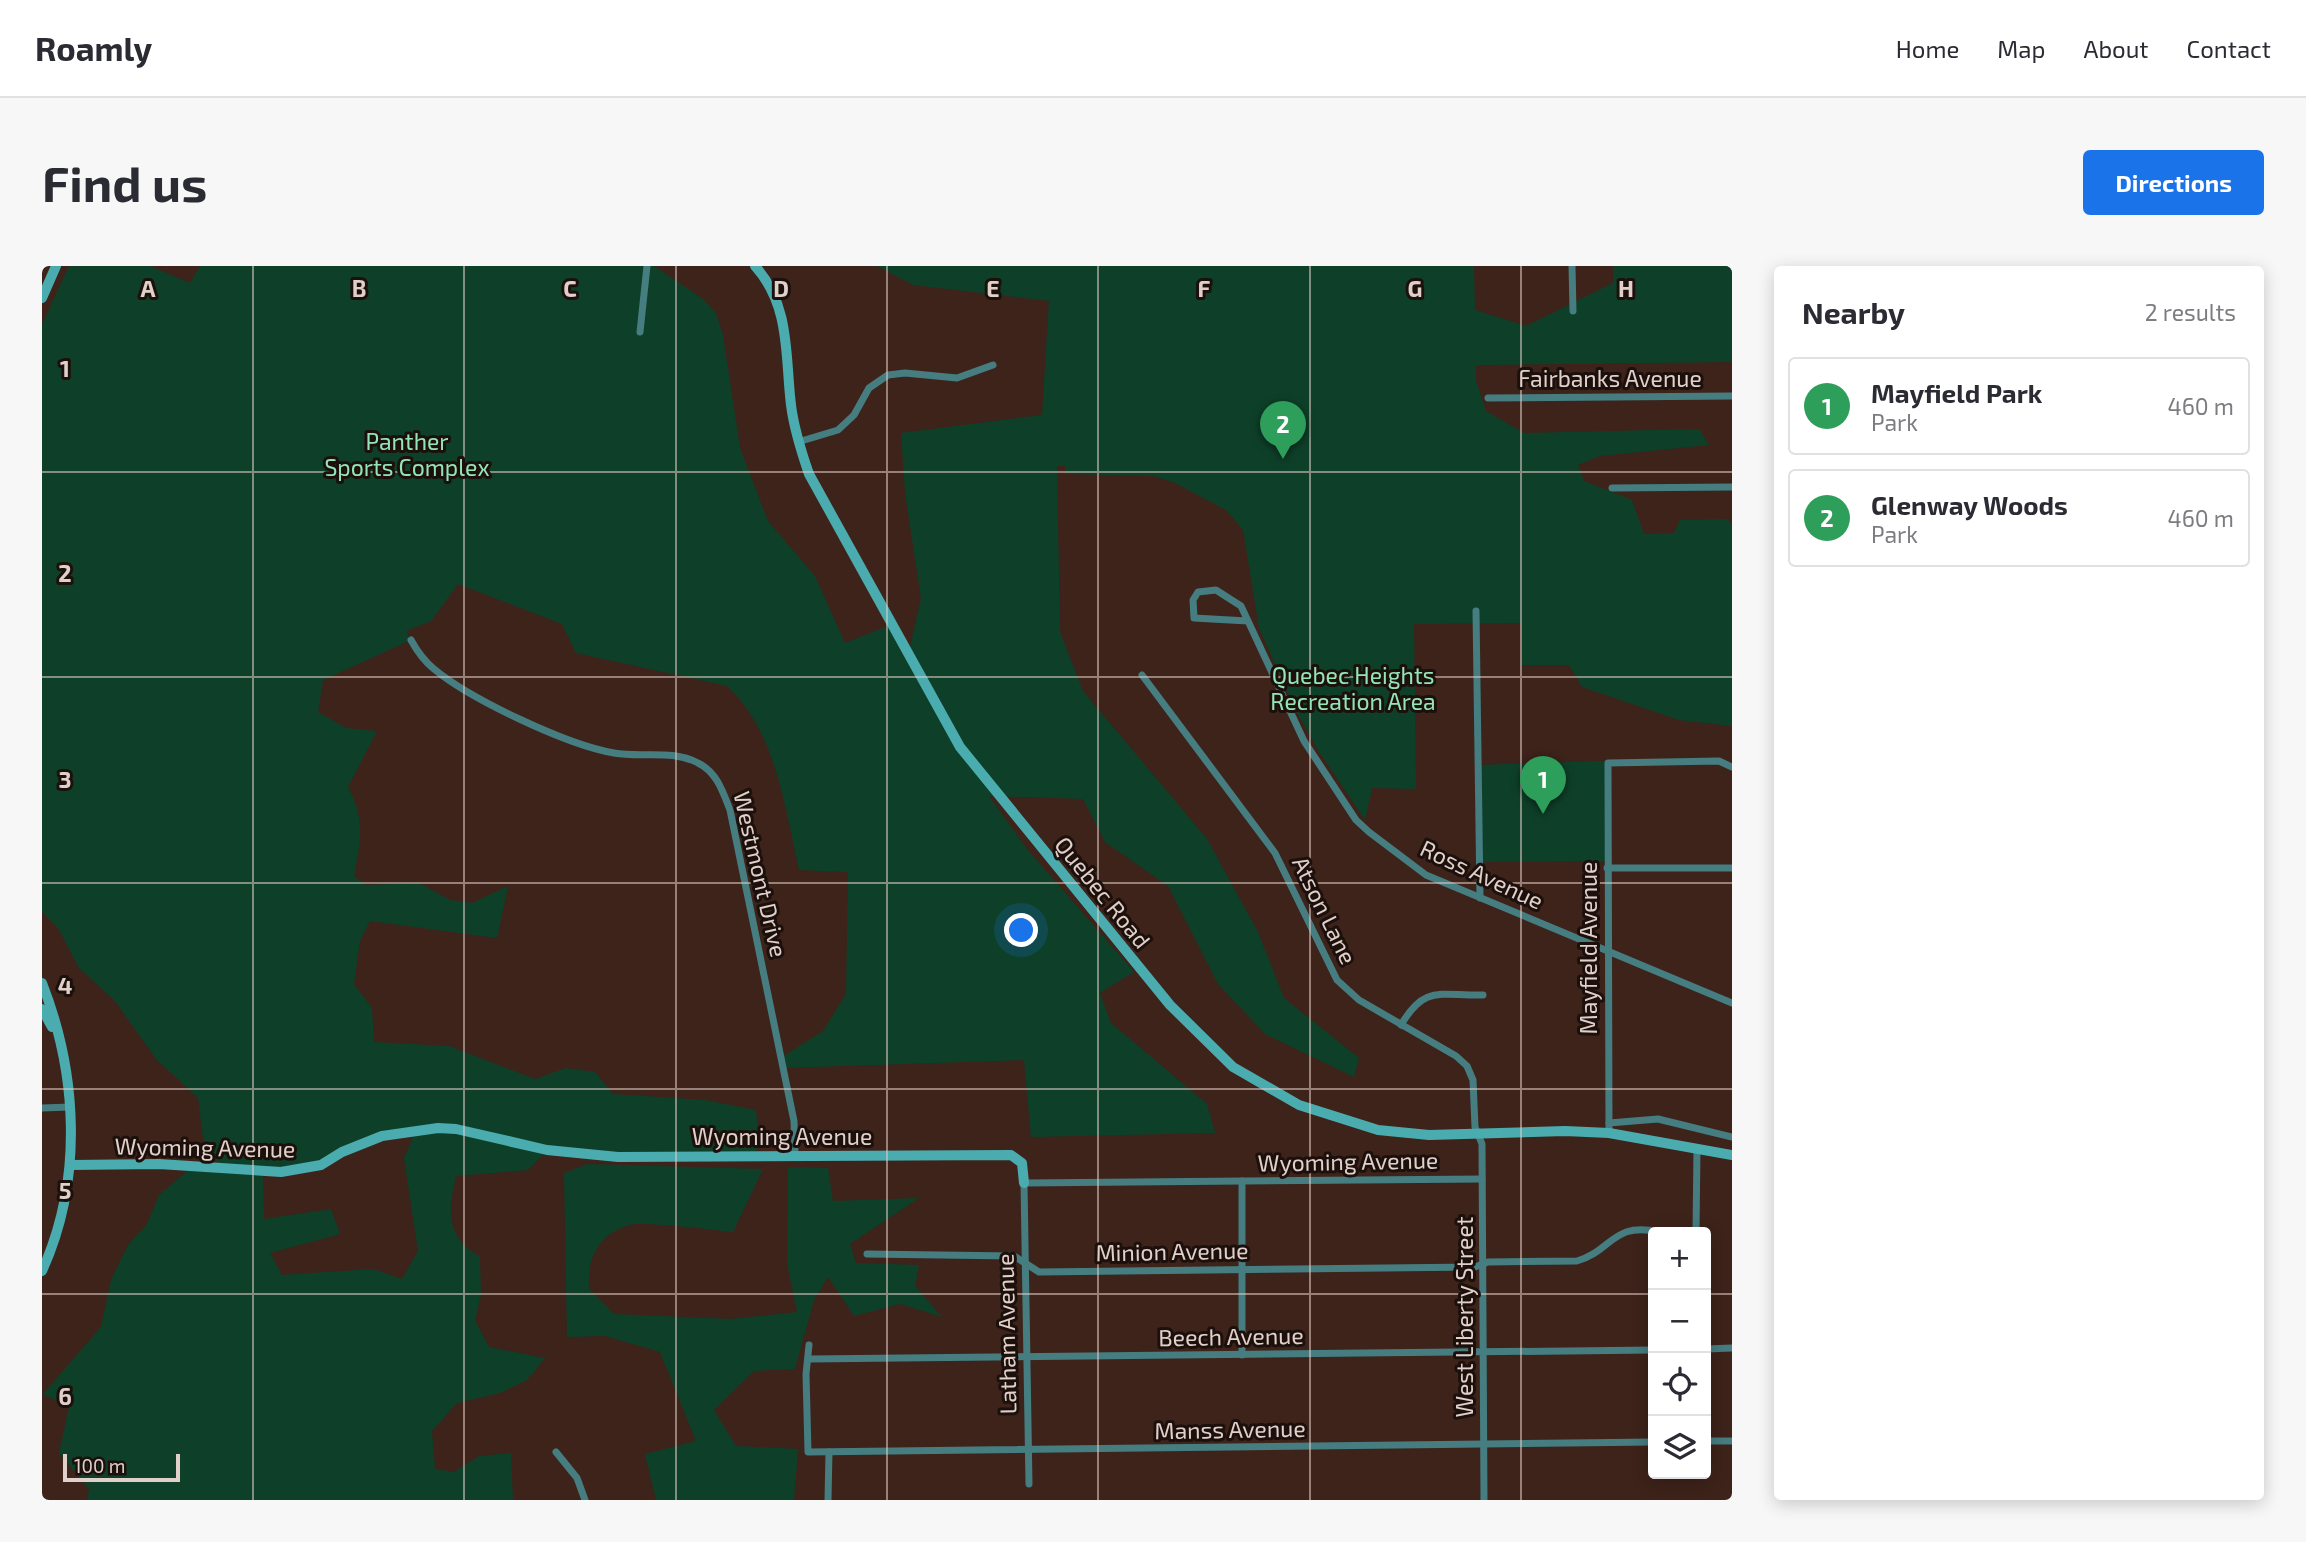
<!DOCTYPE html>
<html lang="en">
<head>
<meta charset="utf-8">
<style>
  :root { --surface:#fff; --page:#f7f7f7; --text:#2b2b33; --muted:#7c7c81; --line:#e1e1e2; --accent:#1a73e8 }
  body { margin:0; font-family:"Exo 2",sans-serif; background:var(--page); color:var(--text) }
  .controls { position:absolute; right:21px; bottom:21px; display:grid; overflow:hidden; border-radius:7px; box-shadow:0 4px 18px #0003 }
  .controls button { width:63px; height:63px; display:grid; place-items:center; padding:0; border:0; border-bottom:2px solid var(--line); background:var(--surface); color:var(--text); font:35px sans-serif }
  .scale { position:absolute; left:21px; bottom:18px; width:117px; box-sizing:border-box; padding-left:7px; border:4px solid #e1cfc9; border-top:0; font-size:19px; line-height:24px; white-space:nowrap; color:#e1cfc9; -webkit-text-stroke:5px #1c100c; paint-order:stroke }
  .you { position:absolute; left:980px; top:665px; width:24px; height:24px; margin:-18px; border:5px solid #fff; border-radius:50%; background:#1a73e8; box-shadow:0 0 0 10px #1a73e833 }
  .badge { display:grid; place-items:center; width:46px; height:46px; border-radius:50%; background:var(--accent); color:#fff; font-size:23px; font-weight:700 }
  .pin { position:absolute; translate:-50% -58px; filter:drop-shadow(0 2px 4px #0008) }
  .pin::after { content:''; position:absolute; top:37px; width:24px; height:21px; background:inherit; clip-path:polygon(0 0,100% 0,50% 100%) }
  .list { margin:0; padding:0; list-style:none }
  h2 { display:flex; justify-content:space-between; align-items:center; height:91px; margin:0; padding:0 28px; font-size:30px }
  h2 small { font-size:23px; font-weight:400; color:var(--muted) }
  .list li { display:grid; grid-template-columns:46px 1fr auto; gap:21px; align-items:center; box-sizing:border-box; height:98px; margin:0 14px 14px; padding:0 14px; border:2px solid var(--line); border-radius:7px }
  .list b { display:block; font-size:26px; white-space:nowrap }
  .list p { margin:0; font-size:23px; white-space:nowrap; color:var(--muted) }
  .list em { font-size:23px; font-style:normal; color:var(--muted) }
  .icon { flex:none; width:38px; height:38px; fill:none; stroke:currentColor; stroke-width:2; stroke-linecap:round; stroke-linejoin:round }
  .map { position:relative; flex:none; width:1690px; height:1234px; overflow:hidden; border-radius:7px }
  header { display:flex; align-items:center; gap:42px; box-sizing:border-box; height:98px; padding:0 35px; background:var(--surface); border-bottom:2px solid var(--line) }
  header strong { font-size:33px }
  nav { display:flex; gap:38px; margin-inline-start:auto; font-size:24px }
  .intro { display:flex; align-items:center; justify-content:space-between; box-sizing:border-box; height:168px; padding:0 42px }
  h1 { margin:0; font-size:49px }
  .button { padding:18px 32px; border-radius:7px; background:var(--accent); color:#fff; font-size:24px; font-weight:700 }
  main { display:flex; gap:42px; padding:0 42px }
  aside { flex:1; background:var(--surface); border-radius:7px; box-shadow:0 4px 18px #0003 }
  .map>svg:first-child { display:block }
</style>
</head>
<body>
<header>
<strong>Roamly</strong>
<nav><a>Home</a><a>Map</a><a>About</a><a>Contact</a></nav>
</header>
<div class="intro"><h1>Find us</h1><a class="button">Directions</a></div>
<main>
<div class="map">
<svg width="1690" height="1234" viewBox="0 0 1690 1234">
  <rect width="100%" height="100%" fill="#3d231a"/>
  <g fill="#0e4029" fill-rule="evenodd">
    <path d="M27,0H108L148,17L158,0H612L661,33L674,47L681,69L698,182L726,255L773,310L803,377L848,359L866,390L879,332L863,227L859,167L1000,149L1007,35L871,19L835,0H1432L1433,44L1484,60L1571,17V0H1690V96L1434,99V114L1444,145L1482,167L1657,163L1667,179L1558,190L1536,199L1542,215L1590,234L1602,268L1632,267L1638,254L1685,253L1690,258V460L1637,454L1540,421L1527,399H1479V357L1372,358L1374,523L1330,522L1323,554L1276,484L1252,441L1217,362L1201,264L1184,244L1133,217L1111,210L1023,208V200H1015L1018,366L1041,425L1165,573L1216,666L1242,732L1317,792L1312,811L1223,768L1176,718L1126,620L1063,576L1041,533L947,530L985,583L1092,706L1058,727L1069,757L1165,838L1173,867L989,871L982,794L741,802L740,791L781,765L804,728L806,606L757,604C743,542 734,465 685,420L534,387L520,358L416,318L389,355L364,365L369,374L281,414L276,446L304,462L335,465L306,521C323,552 319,576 312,610L324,619L377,617L408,634L430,637L466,620L455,672L328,655L318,675L312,718L330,742L332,776L407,780L493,813L524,802L553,806L571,828L663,834L714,844L718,881L708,890L576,891L505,884L486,904L414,910C406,947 403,969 438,991L439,1029L433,1054L447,1081L503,1092L485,1114L458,1127L415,1137L390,1165L393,1203L412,1206L437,1190L469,1187L471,1234H45L47,1223L17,1187L27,1141L1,1128L59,1061L69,1014L86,979L105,958L117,929L150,901L179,903L162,879L156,832L114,793L73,735L37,702L16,662L0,646V58ZM375,863L362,892L376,985L360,1013L331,1003L240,1009L228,987L298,968L289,943L222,953L221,906L261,903L357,866Z"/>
    <polygon points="1559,495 1566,497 1565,595 1437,596 1435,499"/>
    <path d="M545,898L721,903L691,966C672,964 599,955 587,959C555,969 545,993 547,1023L572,1048L689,1053L755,1046L745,997L746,901L786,902L791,935L877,932L808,978L814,997L877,999L873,1020L900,1051L858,1038L812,1050L786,1011L772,1034L753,1103L712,1105L672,1144L694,1180L756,1183L752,1234H614L603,1188L654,1175L618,1086L563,1070L525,1071L522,907Z"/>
  </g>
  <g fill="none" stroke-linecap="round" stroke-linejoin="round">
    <g stroke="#457d80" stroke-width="7">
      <polyline points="1530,0 1531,45"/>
      <polyline points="598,66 605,0"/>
      <polyline points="1446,132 1690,130"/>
      <polyline points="756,176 796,164 812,149 827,122 846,109 863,107 915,112 951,99"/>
      <polyline points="1570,222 1690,221"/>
      <polyline points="1434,345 1438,632"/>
      <polyline points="1206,355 1152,352 1151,334 1156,326 1174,324 1199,340 1262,475 1314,554 1327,566 1384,609 1690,737"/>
      <path d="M369,374C375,385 382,395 392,403C428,433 525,479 572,487C600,492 630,483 656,497C675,506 681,526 688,544L752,855L753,889"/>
      <polyline points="1100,409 1233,587 1295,714 1317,734 1414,790 1425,800 1431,814 1433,861 1440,878 1442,1234"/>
      <polyline points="1565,602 1690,602"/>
      <path d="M1359,759C1383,718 1398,730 1441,729"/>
      <polyline points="0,842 28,841"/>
      <polyline points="1567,857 1616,853 1690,871"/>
      <polyline points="1567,867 1566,497 1677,495 1690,501"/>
      <polyline points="1654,966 1655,882"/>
      <path d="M825,988L972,990L997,1006L1433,1001L1446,996L1535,995C1570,985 1571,955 1617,966"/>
      <polyline points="767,1079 764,1108 766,1186 1611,1176"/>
      <polyline points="1664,1083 1690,1082"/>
      <polyline points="1200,1089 1200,915"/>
      <polyline points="767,1093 1611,1084"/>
      <polyline points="1664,1175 1690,1175"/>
      <polyline points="514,1186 535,1212 543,1234"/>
      <polyline points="987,1218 982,917 1440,913"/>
      <polyline points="786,1234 787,1186"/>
    </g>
    <g stroke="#4bacb0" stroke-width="10">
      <path d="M713,0C749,40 743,90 749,139C752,163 759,185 767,208L918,481L1128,739L1191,801L1257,839L1336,864L1387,869L1523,865L1567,867L1690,889"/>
      <polyline points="0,32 14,0"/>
      <path d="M0,717C36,809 41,915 0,1005"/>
      <polyline points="0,743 10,761"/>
      <polyline points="29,899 117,898 239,906 279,899 300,886 340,870 396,862 414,863 505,884 576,891 969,889 980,897 982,917"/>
    </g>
  </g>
  <path fill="none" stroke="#e1cfc9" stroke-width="2" stroke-opacity="0.55" d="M211,0V1234M422,0V1234M634,0V1234M845,0V1234M1056,0V1234M1268,0V1234M1479,0V1234M0,206H1690M0,411H1690M0,617H1690M0,823H1690M0,1028H1611M1664,1028H1690"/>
  <g text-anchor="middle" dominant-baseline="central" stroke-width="6" stroke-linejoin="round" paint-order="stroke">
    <g font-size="23" fill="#e1cfc9" stroke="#1c100c">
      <text x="1568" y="112">Fairbanks Avenue</text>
      <text transform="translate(719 608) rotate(77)">Westmont Drive</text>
      <text transform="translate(1440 608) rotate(25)">Ross Avenue</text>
      <text transform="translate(1061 626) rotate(51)">Quebec Road</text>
      <text transform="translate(1283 644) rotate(64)">Atson Lane</text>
      <text transform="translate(1546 682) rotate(-90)">Mayfield Avenue</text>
      <text x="740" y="870">Wyoming Avenue</text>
      <text transform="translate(163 881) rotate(1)">Wyoming Avenue</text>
      <text transform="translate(1306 895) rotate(-1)">Wyoming Avenue</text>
      <text transform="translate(1130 985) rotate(-1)">Minion Avenue</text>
      <text transform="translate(1422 1051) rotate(-90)">West Liberty Street</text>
      <text transform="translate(964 1068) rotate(-91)">Latham Avenue</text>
      <text transform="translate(1189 1070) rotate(-1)">Beech Avenue</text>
      <text transform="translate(1188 1163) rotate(-1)">Manss Avenue</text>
    </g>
    <g font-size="23" fill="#93e5b8" stroke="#1c100c">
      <text x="365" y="175">Panther<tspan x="365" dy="26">Sports Complex</tspan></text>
      <text x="1311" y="409">Quebec Heights<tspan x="1311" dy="26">Recreation Area</tspan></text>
    </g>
  </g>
  <g font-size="23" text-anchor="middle" font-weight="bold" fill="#e1cfc9" stroke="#1c100c" stroke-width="6" stroke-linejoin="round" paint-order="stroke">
    <text x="106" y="31">A</text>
    <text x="317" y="31">B</text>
    <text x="528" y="31">C</text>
    <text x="739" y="31">D</text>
    <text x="951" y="31">E</text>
    <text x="1162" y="31">F</text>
    <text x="1373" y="31">G</text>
    <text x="1584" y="31">H</text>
    <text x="23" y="111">1</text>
    <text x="23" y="316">2</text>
    <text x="23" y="522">3</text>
    <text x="23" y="728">4</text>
    <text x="23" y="933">5</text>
    <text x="23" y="1139">6</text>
  </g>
</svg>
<div class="controls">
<button>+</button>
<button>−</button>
<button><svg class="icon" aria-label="locate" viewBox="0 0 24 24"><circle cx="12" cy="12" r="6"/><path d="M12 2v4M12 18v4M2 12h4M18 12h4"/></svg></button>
<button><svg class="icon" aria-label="layers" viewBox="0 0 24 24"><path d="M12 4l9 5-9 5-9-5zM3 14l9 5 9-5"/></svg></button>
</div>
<div class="scale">100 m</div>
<div class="you"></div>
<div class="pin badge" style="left:1501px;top:548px;background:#2e9e5b">1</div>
<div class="pin badge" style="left:1241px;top:193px;background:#2e9e5b">2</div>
</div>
<aside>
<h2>Nearby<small>2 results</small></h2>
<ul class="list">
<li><span class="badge" style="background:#2e9e5b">1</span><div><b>Mayfield Park</b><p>Park</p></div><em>460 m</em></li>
<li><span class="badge" style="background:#2e9e5b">2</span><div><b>Glenway Woods</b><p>Park</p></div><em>460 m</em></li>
</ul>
</aside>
</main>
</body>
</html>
